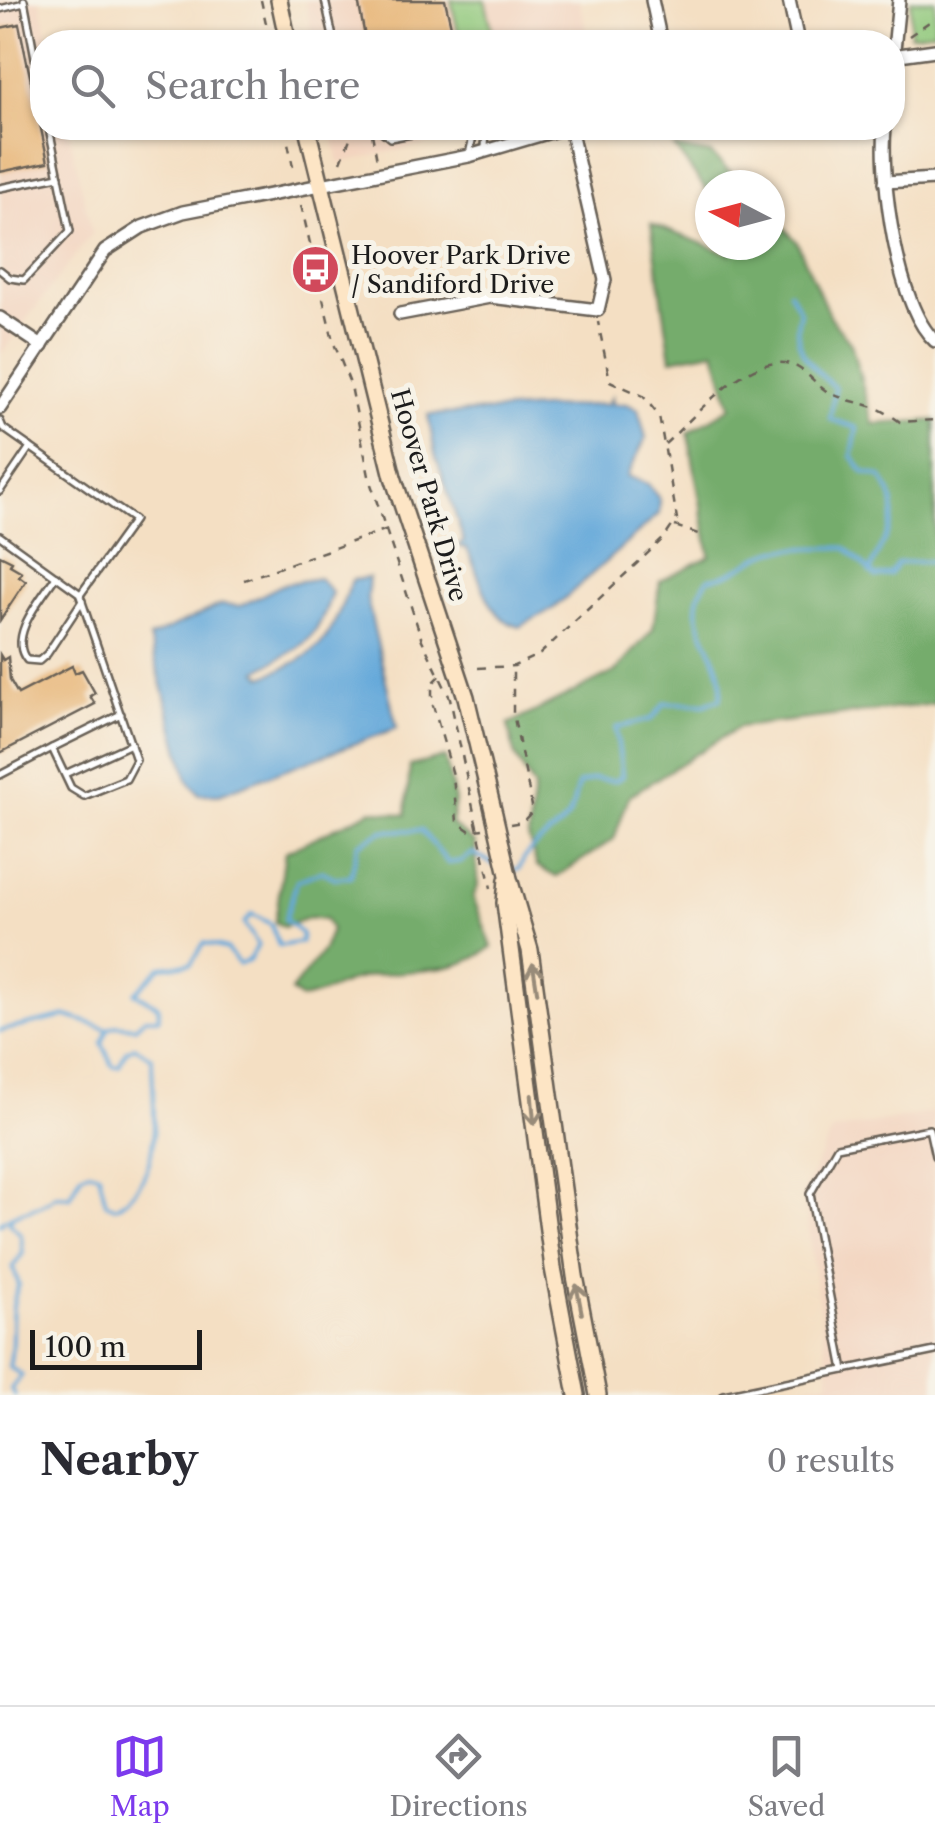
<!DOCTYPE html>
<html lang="en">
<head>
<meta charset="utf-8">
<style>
  :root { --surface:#fff; --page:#f7f7f7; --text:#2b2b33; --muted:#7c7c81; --line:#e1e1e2; --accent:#7c3aed }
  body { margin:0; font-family:"Libre Caslon Text",serif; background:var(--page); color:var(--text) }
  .compass { position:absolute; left:695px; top:170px; width:90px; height:90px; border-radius:50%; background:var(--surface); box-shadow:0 2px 8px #0004; rotate:276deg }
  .scale { position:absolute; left:30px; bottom:25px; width:172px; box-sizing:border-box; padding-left:10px; border:5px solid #1c1c1c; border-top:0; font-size:28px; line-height:35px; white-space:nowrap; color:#1c1c1c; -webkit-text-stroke:8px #f7f3e8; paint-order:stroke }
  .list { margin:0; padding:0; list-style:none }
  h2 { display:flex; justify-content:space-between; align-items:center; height:130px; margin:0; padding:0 40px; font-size:42px }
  h2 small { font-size:32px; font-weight:400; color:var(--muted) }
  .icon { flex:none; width:55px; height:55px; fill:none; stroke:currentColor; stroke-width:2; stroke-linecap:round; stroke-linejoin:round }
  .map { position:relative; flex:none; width:935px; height:1395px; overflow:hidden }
  .search { position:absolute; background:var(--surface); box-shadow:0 2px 8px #0004; left:30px; right:30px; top:30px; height:110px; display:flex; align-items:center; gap:25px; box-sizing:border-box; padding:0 35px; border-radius:40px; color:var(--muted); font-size:38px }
  .sheet { height:310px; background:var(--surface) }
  nav { display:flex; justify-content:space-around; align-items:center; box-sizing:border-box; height:140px; border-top:2px solid var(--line); background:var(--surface); font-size:28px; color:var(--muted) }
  nav a { display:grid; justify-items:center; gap:5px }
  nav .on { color:var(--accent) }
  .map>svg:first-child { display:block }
</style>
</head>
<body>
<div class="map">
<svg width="935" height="1395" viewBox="0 0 935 1395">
  <rect width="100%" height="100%" fill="#f7f3e8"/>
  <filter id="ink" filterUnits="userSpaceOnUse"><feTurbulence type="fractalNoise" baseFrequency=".01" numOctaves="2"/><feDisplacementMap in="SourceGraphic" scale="20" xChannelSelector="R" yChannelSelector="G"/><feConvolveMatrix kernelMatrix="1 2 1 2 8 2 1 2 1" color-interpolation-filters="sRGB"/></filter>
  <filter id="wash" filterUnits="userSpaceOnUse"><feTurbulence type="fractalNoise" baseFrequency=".0048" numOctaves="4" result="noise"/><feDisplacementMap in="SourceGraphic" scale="40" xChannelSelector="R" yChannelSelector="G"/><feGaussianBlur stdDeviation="2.25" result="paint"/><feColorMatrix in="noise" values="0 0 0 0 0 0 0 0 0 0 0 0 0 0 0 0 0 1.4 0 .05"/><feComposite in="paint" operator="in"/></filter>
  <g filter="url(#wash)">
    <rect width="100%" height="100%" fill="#f4dfc3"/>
    <g fill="#f3d4bf">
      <polygon points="0,0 40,0 49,42 42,42 42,128 68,128 92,233 0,355"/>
      <polygon points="305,0 579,0 589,42 314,42"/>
      <polygon points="332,128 501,128 339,163"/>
      <polygon points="935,1112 935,1395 762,1395 830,1381 803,1193 832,1131"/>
    </g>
    <g fill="#90c87c" stroke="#56724c" stroke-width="2.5">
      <polygon points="451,0 485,0 495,42 460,42"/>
      <polygon points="911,0 935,0 935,31 910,35"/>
    </g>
    <g fill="#74ac6c" stroke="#486444" stroke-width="2.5">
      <polygon points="674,147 711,154 744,185 710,185 710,195"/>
      <polygon points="770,211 797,242 830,317 851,343 873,424 935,420 935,704 739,727 629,796 614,839 556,877 537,866 528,837 534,788 515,756 508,725 616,671 653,629 660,581 710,556 688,433 731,407 715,351 671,359 651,224 730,254 730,245 770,245"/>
      <path d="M445,757L455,801L451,824L475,843L478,886L473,897L492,947C454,978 406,967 361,978C339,983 323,996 301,999L291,991L323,950L331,930L325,919L310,917L284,927L275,922L285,852L372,810L406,815L410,766Z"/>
    </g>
    <g fill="#65a9da" stroke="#40627b" stroke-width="2.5">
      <path d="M612,397V404H627L638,409L646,438L627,476L648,484L660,500L659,514L554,608L519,627C487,618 481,578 467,549L458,546L464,541L435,454L428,415L607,404Z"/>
      <path d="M319,578L332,592C314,648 304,643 258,671L263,677C328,650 327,642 352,580L369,578L367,599L397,728L219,794H199L188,780L149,638L222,604L240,606L284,584Z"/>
    </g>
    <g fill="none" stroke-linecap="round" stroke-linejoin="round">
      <g stroke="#65a9da" stroke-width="4">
        <path d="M789,291L800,312C789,347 812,368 835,388L830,419L857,428L852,456L864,472L881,477C910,517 881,536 870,573"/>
        <path d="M513,870L519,869C529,841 553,838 569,816C574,808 574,793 579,784L594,779L615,781L622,776L616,728L652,719L665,703L704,704L720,699C731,651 673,622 709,578C736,577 748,558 774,551C786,548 833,547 846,548L876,577L890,574L898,563L935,561"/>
        <polyline points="0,1031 67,1016 108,1029 116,1025 135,1027 145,1018 159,1018 158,1006 135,993 161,967 191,964 204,943 226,949 239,964 249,960 258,945 244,923 252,914 271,924 279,946 301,942 302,934 285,920 297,881 321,871 335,878 351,876 358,844 383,831 421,830 448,863 462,861 473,853 503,869"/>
        <path d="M12,1217L10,1223L21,1235L23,1253L13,1267L19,1285C7,1308 16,1340 9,1367L22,1375L11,1389L15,1395"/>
        <path d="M0,1224C15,1209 41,1211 56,1195L70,1197L81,1175L89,1171L99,1174L106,1203L115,1207C167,1179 152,1106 152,1058L135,1047L126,1051L119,1066H113L102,1043L108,1029"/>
      </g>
    </g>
    <g id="blocks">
      <g fill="#e7b474">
        <polygon points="358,0 445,0 454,39 366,42"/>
        <polygon points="19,24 48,162 0,172 0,28"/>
        <polygon points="0,555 12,561 10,565 22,572 19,576 26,581 0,620"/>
        <polygon points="0,655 3,660 8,657 10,680 18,694 72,666 75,673 82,670 95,693 90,696 95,704 0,753"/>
      </g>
    </g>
  </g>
  <g filter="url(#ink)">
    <use href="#blocks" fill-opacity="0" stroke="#686056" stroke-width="2.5"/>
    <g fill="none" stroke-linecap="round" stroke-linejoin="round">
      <defs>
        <g id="lane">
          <polyline points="24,0 42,94"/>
          <polyline points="325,0 334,42"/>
          <polyline points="0,9 24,3"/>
          <polyline points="378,128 390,138 444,128"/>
          <polyline points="485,148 486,128"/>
          <polyline points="469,154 475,128"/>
          <polyline points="0,188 59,176"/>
          <polyline points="0,270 10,278 24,280 70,231 49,128"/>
          <polyline points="0,421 3,428 134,520 80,595"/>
          <polyline points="0,491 30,447"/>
          <polyline points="0,536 79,593 136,760 126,779 84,796 71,788 52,748 121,714"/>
          <path d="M56,576C42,598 7,636 27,660L39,661L47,654L82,601"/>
          <polyline points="65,774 131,744"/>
          <polyline points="0,775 52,748"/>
          <polyline points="844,1370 810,1194 837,1147 929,1129 935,1156"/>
          <polyline points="724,1395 935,1351"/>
        </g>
        <g id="street">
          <polyline points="652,0 661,42"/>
          <polyline points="789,0 798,42"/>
          <polyline points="892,56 935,50"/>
          <polyline points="892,70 899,0"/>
          <path d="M885,128C880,177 897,307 935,341"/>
          <polyline points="885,182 935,179"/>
          <polyline points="400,314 490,297 598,310 605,280 570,128"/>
          <polyline points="0,318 42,346"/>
          <polyline points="0,408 105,251 142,227 183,212 469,156 564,128"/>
        </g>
        <g id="secondary">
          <polyline points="279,0 288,42"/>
          <polyline points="307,128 393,477 466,697 494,814"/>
          <polyline points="508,875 530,950 575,1276 598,1395"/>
          <polyline points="507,879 505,903 553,1268 577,1395"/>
        </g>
      </defs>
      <use href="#lane" stroke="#686056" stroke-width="10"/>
      <use href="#street" stroke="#686056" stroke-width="16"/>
      <use href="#secondary" stroke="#686056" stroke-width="20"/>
      <g stroke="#686056" stroke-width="2.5" stroke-dasharray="8 8" stroke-linecap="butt">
        <polyline points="261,0 270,42"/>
        <polyline points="909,36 935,18"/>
        <polyline points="285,128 293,167"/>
        <polyline points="372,134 377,160"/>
        <polyline points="341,162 354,128"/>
        <polyline points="301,205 333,341 351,386 370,481 422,640 450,698 476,822"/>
        <path d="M665,444C695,417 741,359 785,363C804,365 815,386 830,393C860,407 871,400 900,422L935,420"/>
        <polyline points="675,526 698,534"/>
        <polyline points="244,580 393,527"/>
        <polyline points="478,668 514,666 540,654 664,538 677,519 659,416 643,396 610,381 598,322"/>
        <polyline points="440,676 432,684 432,702 453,775 457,822 470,831 483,829"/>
        <polyline points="510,824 522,822 533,811 513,713 513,668"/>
      </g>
      <use href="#lane" stroke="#fff" stroke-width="5"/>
      <use href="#street" stroke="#fff" stroke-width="11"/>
      <use href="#secondary" stroke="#fde5c5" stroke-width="15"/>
      <defs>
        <polyline id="secondary-bridge" points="494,814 508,875"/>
      </defs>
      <use href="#secondary-bridge" stroke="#686056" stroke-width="20" stroke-linecap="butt"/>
      <polyline stroke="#686056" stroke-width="2.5" stroke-dasharray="8 8" stroke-linecap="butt" points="476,822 491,888"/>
      <use href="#secondary-bridge" stroke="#fde5c5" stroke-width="15"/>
    </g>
    <defs><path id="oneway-shaft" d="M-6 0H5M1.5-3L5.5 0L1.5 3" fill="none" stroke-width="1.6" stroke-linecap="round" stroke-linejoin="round" transform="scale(2.5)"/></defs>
    <g stroke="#988b79">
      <use href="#oneway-shaft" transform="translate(535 978) rotate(-99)"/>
      <use href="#oneway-shaft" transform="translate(533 1110) rotate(85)"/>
      <use href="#oneway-shaft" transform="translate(579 1299) rotate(-101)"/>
    </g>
  </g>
  <defs>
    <symbol id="bus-disc" viewBox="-11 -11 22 22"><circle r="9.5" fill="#d1495b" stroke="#f7f3e8"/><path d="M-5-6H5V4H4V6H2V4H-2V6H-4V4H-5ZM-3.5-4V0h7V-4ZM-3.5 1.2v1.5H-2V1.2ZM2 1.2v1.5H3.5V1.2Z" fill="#fff"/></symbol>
  </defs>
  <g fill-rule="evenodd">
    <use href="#bus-disc" x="288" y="242" width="55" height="55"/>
  </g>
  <g text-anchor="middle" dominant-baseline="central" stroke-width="10" stroke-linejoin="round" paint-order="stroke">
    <g font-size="25" fill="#1c1c1c" stroke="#f7f3e8" text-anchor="start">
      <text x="351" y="255">Hoover Park Drive<tspan x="351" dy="29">/ Sandiford Drive</tspan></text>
    </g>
    <g font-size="25" fill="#1c1c1c" stroke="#f7f3e8">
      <text transform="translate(429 495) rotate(74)">Hoover Park Drive</text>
    </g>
  </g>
</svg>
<svg class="compass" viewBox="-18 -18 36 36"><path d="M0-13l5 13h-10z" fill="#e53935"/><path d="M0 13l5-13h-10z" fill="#7c7c81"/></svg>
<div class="scale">100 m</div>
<div class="search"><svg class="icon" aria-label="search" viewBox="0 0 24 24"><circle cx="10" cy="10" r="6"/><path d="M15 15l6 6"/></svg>Search here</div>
</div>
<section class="sheet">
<h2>Nearby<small>0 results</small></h2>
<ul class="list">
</ul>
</section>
<nav>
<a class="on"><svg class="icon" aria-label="map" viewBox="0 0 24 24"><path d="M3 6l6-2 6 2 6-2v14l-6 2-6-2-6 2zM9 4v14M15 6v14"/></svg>Map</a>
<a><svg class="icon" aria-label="directions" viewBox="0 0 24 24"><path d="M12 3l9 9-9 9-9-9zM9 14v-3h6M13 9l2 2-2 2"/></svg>Directions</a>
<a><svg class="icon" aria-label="saved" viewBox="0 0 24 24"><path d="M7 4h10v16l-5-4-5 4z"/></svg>Saved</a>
</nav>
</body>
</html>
